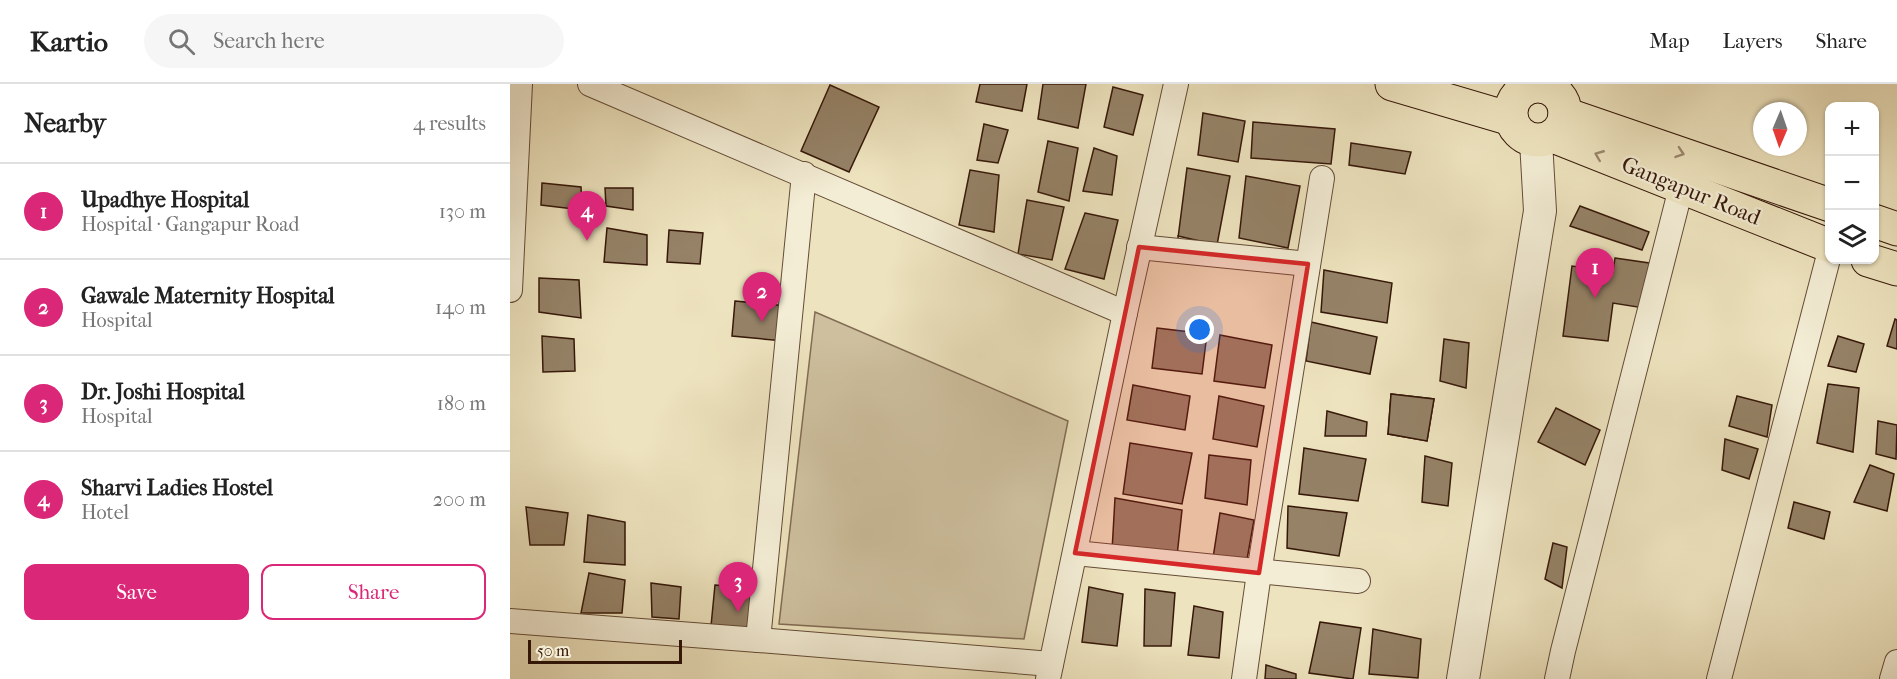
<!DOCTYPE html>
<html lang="en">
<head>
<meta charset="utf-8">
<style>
  :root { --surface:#fff; --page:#f6f6f6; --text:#222; --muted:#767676; --line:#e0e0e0; --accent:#db2777 }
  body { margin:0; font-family:"IM FELL French Canon",serif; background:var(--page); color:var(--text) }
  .controls { position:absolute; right:18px; top:18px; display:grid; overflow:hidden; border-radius:12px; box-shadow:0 2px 4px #0004 }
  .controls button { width:54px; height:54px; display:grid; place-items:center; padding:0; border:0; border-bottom:2px solid var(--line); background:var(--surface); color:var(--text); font:30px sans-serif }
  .compass { position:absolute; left:1243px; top:18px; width:54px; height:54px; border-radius:50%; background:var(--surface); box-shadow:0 2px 4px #0004; rotate:182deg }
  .scale { position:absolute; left:18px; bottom:15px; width:154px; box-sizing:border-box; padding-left:6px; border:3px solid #361809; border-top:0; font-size:16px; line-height:21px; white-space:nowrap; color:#361809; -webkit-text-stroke:4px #f3edd5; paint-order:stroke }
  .you { position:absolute; left:690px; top:246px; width:21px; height:21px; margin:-15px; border:4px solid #fff; border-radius:50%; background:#1a73e8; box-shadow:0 0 0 9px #1a73e833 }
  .badge { display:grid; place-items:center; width:39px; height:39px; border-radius:50%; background:var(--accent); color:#fff; font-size:20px; font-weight:700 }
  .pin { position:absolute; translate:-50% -50px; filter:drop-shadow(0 2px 3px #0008) }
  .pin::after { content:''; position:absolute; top:32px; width:21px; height:18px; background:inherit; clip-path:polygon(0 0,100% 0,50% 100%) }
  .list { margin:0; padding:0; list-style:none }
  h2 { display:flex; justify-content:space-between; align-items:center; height:78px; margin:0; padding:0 24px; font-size:26px }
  h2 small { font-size:20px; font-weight:400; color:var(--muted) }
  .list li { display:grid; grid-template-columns:39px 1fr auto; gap:18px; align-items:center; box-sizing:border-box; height:96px; padding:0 24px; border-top:2px solid var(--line) }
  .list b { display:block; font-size:22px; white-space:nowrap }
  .list p { margin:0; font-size:20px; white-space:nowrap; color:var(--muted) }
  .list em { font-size:20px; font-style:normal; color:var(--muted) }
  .actions { display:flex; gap:12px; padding:18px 24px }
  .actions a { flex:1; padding:14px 0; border:2px solid var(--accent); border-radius:12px; text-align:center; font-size:21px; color:var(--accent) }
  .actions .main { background:var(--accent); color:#fff }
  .icon { flex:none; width:33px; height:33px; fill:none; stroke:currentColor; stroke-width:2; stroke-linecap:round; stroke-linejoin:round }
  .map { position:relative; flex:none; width:1387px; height:595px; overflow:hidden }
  header { display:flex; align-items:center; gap:36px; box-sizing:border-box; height:84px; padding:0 30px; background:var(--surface); border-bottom:2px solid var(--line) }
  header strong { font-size:28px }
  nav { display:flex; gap:33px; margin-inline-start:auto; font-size:21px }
  .search { width:420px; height:54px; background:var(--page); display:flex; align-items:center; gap:15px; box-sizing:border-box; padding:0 21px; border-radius:33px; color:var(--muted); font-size:22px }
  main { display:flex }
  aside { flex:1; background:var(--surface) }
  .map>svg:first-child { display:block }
</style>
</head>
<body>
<header>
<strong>Kartio</strong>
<div class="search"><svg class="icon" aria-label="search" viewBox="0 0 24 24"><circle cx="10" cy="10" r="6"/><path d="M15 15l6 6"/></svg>Search here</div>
<nav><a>Map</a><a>Layers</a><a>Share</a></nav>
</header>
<main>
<aside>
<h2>Nearby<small>4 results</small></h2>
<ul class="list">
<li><span class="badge">1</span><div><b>Upadhye Hospital</b><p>Hospital · Gangapur Road</p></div><em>130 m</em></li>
<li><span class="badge">2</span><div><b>Gawale Maternity Hospital</b><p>Hospital</p></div><em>140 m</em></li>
<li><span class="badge">3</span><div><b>Dr. Joshi Hospital</b><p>Hospital</p></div><em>180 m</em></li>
<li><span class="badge">4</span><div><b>Sharvi Ladies Hostel</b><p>Hotel</p></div><em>200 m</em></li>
</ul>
<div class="actions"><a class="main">Save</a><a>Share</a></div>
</aside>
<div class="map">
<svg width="1387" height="595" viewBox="0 0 1387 595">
  <rect width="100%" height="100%" fill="#ede3be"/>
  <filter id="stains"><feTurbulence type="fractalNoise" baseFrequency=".00333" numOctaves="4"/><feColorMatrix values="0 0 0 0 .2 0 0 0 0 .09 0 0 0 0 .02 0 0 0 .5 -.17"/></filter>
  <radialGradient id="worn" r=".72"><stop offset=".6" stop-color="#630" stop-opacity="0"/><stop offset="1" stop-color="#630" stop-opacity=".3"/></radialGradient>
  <polygon fill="#cec09f" stroke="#826c54" stroke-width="1.5" points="305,228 558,337 514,555 269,540"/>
  <g fill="#958267" stroke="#361809" stroke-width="1.5">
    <polygon points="470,0 517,0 512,27 466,18"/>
    <polygon points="533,0 576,0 568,44 528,35"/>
    <polygon points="320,1 369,23 339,88 291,67"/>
    <polygon points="603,3 633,11 623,51 594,43"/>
    <polygon points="693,29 735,37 728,78 688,71"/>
    <polygon points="743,38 825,45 821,80 741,74"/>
    <polygon points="474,40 498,46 488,79 467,76"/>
    <polygon points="538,57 568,64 559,117 528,108"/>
    <polygon points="841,59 901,68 895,90 839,81"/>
    <polygon points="584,64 607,72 602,111 573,107"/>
    <polygon points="677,84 720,92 707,161 668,152 668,154"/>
    <polygon points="460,86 489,91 484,148 449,141"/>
    <polygon points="736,92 790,102 778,164 729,154"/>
    <polygon points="32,99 71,103 72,126 31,121"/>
    <polygon points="95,104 123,104 123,126 96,122"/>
    <polygon points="517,116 554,123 542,176 508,170"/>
    <polygon points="1070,122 1139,148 1132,166 1060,142"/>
    <polygon points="575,129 608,136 594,195 555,185"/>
    <polygon points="97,144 137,151 137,181 94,178"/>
    <polygon points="159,146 193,149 190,180 157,178"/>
    <polygon points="1105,174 1146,180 1140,225 1103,219 1098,257 1053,252 1062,182 1103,188"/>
    <polygon points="814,186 882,199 877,239 811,228"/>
    <polygon points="29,194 69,196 71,234 29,228"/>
    <polygon points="225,217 277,222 274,257 222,252"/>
    <polygon points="1385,235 1387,236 1387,265 1377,262"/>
    <polygon points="801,238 867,253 860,290 796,277"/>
    <polygon points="647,244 697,250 692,290 642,284"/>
    <polygon points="710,251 762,261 755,304 704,297"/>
    <polygon points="32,252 64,255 65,287 33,288"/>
    <polygon points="1328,252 1354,260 1346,288 1318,282"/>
    <polygon points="934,255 959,259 956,304 930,297"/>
    <polygon points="1318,300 1349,304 1343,368 1307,359"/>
    <polygon points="623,301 680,312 675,346 617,336"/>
    <polygon points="881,310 924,315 917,357 878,350 878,351"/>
    <polygon points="881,310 924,315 917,357 878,350 878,351"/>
    <polygon points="709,312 754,322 747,363 703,355"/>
    <polygon points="1227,312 1262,321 1257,353 1219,342"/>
    <polygon points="1046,324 1090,346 1075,381 1028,358"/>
    <polygon points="817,327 857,338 856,352 815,352"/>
    <polygon points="1368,337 1387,341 1386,375 1366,370"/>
    <polygon points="1215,355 1248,365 1239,395 1212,386"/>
    <polygon points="620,359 682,369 672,420 613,410"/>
    <polygon points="794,364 856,375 848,417 789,410"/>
    <polygon points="699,371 741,376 737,421 695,414"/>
    <polygon points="915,372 942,379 938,422 912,418"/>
    <polygon points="1360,381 1384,390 1377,427 1344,418"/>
    <polygon points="605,414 672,426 667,472 602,467"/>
    <polygon points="1284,418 1320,428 1314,455 1278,444"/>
    <polygon points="778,422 837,429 829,472 777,464"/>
    <polygon points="16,423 58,429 54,461 20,461"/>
    <polygon points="710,429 744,436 736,481 703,474"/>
    <polygon points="78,431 115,438 115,481 74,478"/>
    <polygon points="1043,459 1057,463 1052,504 1035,495"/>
    <polygon points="79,489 115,496 112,529 71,529"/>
    <polygon points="141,499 171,503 169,535 142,533"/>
    <polygon points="205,501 251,505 247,547 201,542"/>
    <polygon points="579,503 613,510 607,562 572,558"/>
    <polygon points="635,505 665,509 661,562 634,562"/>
    <polygon points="684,522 713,528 709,574 678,571"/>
    <polygon points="810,538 851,544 843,595 799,589"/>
    <polygon points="863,545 911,555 908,594 859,590"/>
    <polygon points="756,581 786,590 786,595 755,595"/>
  </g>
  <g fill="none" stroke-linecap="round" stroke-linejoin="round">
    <defs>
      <g id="minor">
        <polyline points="80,0 615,229"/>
        <polyline points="629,163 798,180"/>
        <polyline points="0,206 10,0"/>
        <polyline points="565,469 848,497"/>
        <polyline points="0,537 248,556 541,580"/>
        <polyline points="248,556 294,90"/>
        <polyline points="538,595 615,229 666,0"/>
        <polyline points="734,595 749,489 812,94"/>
        <polyline points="1047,595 1053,567 1171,104"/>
        <polyline points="1209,595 1320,167"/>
        <polyline points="1382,595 1387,578"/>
      </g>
      <g id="tertiary">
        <polyline points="1034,3 1035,0"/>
        <polyline points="953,595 1030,127 1026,57"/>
      </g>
      <g id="primary">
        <polyline points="882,0 1001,35"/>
        <circle cx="1028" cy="29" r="27"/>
        <polyline points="1055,30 1320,121"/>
        <polyline points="1043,52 1320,162"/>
        <polyline points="1364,137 1387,145"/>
        <polyline points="1358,176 1387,185"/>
      </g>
    </defs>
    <use href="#minor" stroke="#644b36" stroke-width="26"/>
    <use href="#tertiary" stroke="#644b36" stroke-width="34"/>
    <use href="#primary" stroke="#361809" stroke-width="35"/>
    <use href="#minor" stroke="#f3edd5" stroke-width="24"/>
    <use href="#tertiary" stroke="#f3edd5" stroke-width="32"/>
    <use href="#primary" stroke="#ede3be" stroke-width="33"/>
  </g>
  <defs><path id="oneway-chevron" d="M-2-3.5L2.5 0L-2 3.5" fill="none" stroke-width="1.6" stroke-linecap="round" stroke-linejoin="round" transform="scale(1.5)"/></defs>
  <g stroke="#9b886d">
    <use href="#oneway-chevron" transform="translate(1170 69) rotate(19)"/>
    <use href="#oneway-chevron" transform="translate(1089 71) rotate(-158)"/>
  </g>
  <path fill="#d62828" fill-opacity="0.2" stroke="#d62828" stroke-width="4.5" stroke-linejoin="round" d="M629,163L798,180L749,489L565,469Z"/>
  <g text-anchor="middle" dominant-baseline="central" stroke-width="4.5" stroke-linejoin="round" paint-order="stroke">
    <g font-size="22" fill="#361809" stroke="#f3edd5">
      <text transform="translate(1181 107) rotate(22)">Gangapur Road</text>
    </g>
  </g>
  <rect width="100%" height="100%" filter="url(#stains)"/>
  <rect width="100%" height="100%" fill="url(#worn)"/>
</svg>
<div class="controls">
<button>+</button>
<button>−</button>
<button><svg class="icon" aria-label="layers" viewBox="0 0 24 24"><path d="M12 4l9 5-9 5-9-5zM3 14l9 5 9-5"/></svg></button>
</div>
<svg class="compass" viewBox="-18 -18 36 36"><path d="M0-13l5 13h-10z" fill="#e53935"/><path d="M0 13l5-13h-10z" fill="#767676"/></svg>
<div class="scale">50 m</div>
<div class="you"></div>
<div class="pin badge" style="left:1085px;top:214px">1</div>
<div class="pin badge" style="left:252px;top:238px">2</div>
<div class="pin badge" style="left:228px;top:528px">3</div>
<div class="pin badge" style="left:77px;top:157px">4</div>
</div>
</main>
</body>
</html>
